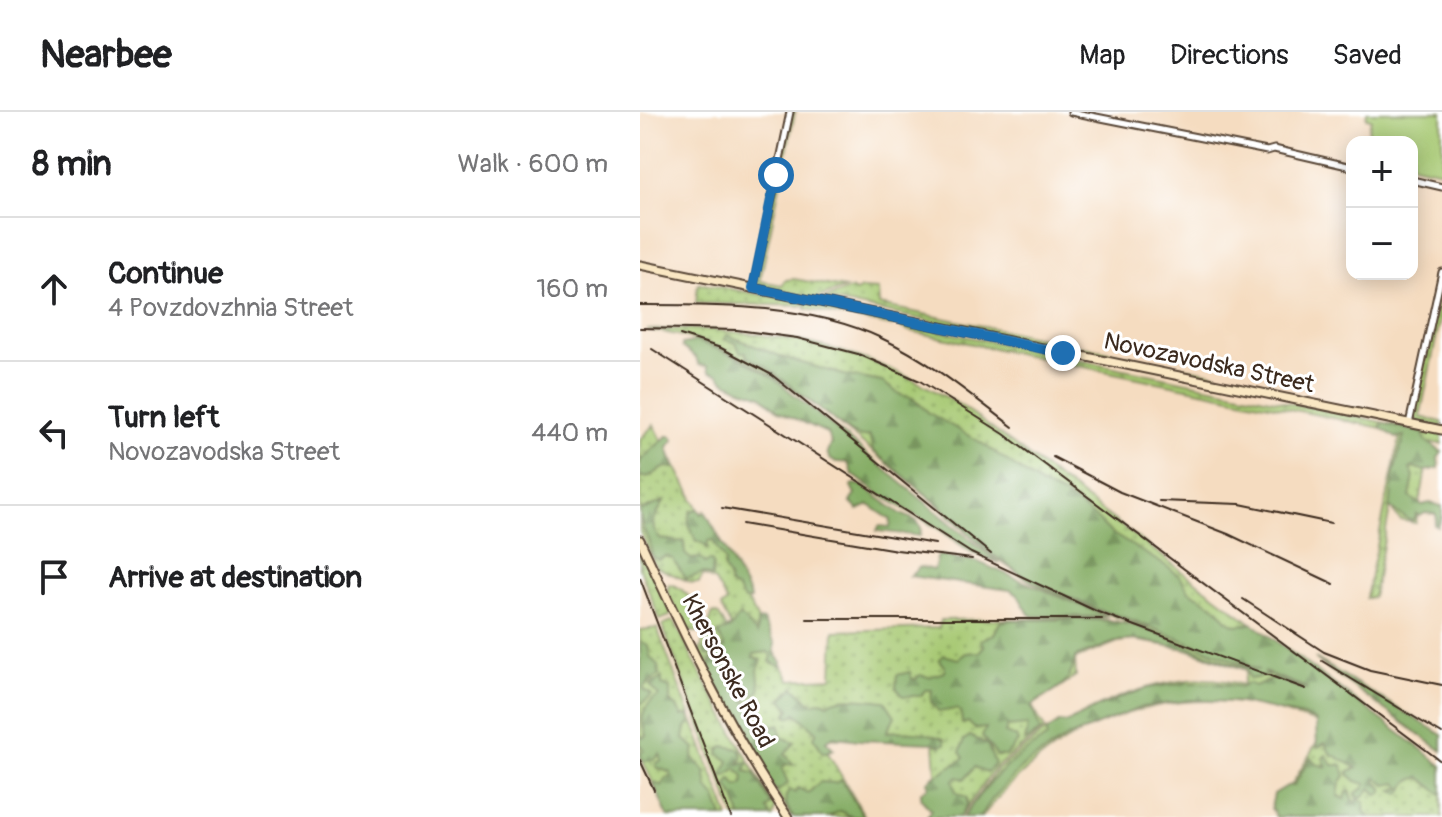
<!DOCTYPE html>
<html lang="en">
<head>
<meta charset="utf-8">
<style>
  :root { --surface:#fff; --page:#f6f6f6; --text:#202124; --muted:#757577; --line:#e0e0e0 }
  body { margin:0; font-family:Pangolin,sans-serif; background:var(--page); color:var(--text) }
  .controls { position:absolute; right:24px; top:24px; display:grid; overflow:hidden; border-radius:16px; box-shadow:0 4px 20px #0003 }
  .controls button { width:72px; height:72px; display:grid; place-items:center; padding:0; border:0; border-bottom:2px solid var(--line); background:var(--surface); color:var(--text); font:40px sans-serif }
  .stop { position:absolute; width:24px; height:24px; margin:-18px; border:6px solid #1f6fb2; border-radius:50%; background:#fff }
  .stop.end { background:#1f6fb2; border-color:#fff; box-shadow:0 2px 8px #0008 }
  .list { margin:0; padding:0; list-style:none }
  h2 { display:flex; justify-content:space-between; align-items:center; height:104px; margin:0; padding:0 32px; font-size:34px }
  h2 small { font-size:26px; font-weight:400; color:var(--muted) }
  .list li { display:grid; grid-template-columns:52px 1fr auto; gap:24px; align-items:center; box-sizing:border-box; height:144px; padding:0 32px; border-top:2px solid var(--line) }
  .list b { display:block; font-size:30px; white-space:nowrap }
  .list p { margin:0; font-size:26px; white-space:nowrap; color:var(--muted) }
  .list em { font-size:26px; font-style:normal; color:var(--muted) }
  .icon { flex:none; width:44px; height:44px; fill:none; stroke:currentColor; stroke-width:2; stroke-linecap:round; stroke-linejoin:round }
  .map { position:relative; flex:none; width:802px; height:705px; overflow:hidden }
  header { display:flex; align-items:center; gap:48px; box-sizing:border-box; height:112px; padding:0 40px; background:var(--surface); border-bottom:2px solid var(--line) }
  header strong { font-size:38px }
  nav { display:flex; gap:44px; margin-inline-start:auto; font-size:28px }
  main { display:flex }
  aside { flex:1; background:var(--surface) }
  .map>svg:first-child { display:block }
</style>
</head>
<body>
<header>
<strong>Nearbee</strong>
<nav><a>Map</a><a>Directions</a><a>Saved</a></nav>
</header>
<main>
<aside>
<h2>8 min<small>Walk · 600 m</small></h2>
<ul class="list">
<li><svg class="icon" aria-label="ahead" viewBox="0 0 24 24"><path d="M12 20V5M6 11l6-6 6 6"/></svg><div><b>Continue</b><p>4 Povzdovzhnia Street</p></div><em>160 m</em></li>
<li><svg class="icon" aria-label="left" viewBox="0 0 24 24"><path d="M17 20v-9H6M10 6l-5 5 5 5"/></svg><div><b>Turn left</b><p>Novozavodska Street</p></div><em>440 m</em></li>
<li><svg class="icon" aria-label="arrive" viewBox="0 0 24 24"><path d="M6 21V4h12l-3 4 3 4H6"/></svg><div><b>Arrive at destination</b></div></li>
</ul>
</aside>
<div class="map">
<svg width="802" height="705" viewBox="0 0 802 705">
  <defs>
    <pattern id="grass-dots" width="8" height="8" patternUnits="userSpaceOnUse" patternTransform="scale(2)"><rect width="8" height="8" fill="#a6c871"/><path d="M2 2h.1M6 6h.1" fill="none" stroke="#88a35c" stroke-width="1.8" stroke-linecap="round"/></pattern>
    <pattern id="forest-firs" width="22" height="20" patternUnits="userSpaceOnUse" patternTransform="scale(2)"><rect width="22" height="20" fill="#84ac63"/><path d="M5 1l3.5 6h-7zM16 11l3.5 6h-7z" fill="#6d8c51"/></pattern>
  </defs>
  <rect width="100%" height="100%" fill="#fff"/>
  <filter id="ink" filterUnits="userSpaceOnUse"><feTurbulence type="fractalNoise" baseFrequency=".0125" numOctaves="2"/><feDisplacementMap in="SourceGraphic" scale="16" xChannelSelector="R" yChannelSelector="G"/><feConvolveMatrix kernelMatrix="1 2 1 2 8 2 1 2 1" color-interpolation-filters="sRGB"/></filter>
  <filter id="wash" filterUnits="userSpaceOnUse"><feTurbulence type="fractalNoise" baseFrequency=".006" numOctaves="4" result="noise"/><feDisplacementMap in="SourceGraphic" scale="32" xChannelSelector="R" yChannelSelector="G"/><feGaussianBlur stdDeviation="1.8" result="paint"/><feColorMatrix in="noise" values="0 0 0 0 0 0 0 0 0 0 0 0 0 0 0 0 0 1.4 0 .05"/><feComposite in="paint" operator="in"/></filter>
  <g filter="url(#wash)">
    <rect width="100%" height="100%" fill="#f5dcc0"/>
    <g fill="url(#grass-dots)" stroke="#707948" stroke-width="2">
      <polygon points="151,0 155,0 120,169 142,173 146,168 154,167 205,176 176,186 116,172"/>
      <polygon points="58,171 167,191 253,210 252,214 166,197 166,194 56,191"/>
      <polygon points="802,171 802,198 780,305 802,310 802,315 778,310 773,304"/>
      <polygon points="211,177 216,180 221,177 238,178 239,193 577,262 576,268 184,187"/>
      <polygon points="260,211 766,315 733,485 726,486 761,320 269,219 260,215"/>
      <path d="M49,217C155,221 231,239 323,295L802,654V705H654L639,694L679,627L678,611C657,605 635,597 613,593C508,575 406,621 342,705H323L357,658L406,619L409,622C460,587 543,554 603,573L607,558L547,537L493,528L478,530L435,547L436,564L392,594L405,617L355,656L320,705H302L293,677L287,670L296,662L294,630L179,625L225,705H151L97,615L58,544L73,501L79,503L87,517L91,515L81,495L87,490L75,469L63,463L59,471H52L16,455L0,420V327L14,313L150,568L192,566L194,519L299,516L301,508L449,506L475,509L510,517C465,500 417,487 376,460C346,441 324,416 298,393C274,372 248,352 223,332C154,276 99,228 7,218Z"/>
      <polygon points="774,315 802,321 802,332 791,331 776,411 760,408 754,401"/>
      <polygon points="0,435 31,501 30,504 20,508 0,457"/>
      <path d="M29,472C48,476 56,494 63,512L59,520H46L27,478Z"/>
      <polygon points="32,509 35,510 55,551 135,695 133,705 95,705 22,513"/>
      <polygon points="17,516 89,705 29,705 0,643 0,518"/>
    </g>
    <g fill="url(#forest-firs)" stroke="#606b40" stroke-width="2">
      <path d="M87,223L145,246L204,263L242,270L261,283L273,286L289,301L340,330L403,374L424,383L457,407L471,421L526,454L540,464L549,479L575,494L588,509L596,513L612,511L781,637L802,654V683L780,665L769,669L760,682L753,679L761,676L757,671L746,673L737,666L736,670L743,676V680L738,683L731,676L724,684L718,686L716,681L724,676L726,672L716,669L708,662L709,659L717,656L690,641L685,631L677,636L676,609L663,604L596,590L551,588L502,595L428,625L383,654L352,687L340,705H324C344,672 375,645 407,625V619L420,610L427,611L462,593L507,576L545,571H577L601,575L608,571L615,574L634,566L666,578L667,576L624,560L628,564L610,567L607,558L547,537L499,528L478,529L435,545C432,575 413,577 391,594L401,619L385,629L388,613L367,615L365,621L376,625L378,630L366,644H357L342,624L346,616L335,617L328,610L322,612L321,600L316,597L299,600L291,590L292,578H285L281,584H263L256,576L257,563L270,560L272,567H276L280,563L289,565L304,560L305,555L299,548L304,543L318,547L326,541L339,540L344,534L340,528L354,522L360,510L371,508C413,509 455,503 496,514C535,526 581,551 619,558L487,506L459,498L391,469L349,440L297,391L233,339L229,324L221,325L211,321L124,253L107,245L106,240H100L96,231L84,227Z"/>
      <path d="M57,229L100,246L134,266L359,451L331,440L302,419L242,384L212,362L208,351C199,348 191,355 187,340L191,331L187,321L138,299L122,284L98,276L84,269L78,262L69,260L67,254L59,253L56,246L42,235V232Z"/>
      <polygon points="743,311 783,321 786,329 802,340 798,346 799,356 786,359 773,355 770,357 774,365 770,385 782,393 790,391 802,394 802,407 798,415 795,413 797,405 795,402 785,401 780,404 776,402 775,407 771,409 750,396 754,361 764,324 756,326 740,315"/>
      <polygon points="27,324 32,324 34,328 28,335 34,356 26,355 6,366 0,364 0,349"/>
      <polygon points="214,372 221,373 261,402 277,409 281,416 280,424 237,419 239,414 250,415 251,408 229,393 218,398 210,390 215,382 211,374"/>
      <path d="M24,389C18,403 6,411 20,427L44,430L45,442L51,447L61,446L65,451L70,448L73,451L72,465L63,461L46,467L33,447L26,444L18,448L12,444C12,428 0,419 0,399Z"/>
      <polygon points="58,397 62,402 65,399 109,482 110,488 104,488 97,477 90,473 89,465 84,457 85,449 72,428 68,429 67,437 64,432 56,429 48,411 51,399"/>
      <polygon points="298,443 338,450 468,505 393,504 389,502 378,483 370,478 270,464 280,455 294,458"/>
      <polygon points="100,503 117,522 117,509 123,508 135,532 134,541 142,550 141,554 130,550 132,544 128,540 114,542 113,545 122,548 118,558 120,579 105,588 121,611 130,615 140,612 141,625 155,630 145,642 154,653 146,652 142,657 148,671 138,679 134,677 102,623 68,556 73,544 66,543 64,538 71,532 71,525 80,537 85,536 78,521 91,516"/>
      <path d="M0,530L8,533C11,550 8,541 18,554L19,563L4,574V577L12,583L3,591H0Z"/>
      <polygon points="675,546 802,623 802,639 683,553"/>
      <path d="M22,566V573L30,576V590L37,595L42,604L49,603L50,611L46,616L44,627L55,636L53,645L65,659L68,676L76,686L83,705H28L13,670L22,674L26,666L31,665V661L16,655V651L22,649L20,642L14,648L3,649L0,641L4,638L0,631V622L3,626L6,623C0,606 1,595 19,584L10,573Z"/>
      <path d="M154,575L172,592L182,589L188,592C199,582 230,588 245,589L255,604L247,620C265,618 287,620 304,627L305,632L301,634L292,631L218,628L194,624L186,629L194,637L183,641L174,625L177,620L156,601L151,605L146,603L150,597L142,587Z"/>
      <polygon points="330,624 347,632 355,652 347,661 335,655 324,667 318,665 313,668 316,680 327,686 327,693 320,705 287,705 291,698 281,687 281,680 288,676 289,668 324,646 320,640 324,628"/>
      <path d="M84,634L100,637L103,645L99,651L108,650L105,659L114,661C119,671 126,681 131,692L127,697L131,705H101L95,685L87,674L91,667L97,674L103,673L104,664L96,656L86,664H82L89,649L79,642L80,637Z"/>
      <polygon points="686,643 693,653 702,653 705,664 700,671 698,684 705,687 707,680 710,679 713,690 720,688 725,690 724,699 730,705 636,705 631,696 634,682 647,674 654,673 671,645 676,652 687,655 683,646"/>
      <path d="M201,668L224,705H212L200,699L189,705H153C147,696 141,686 150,678L155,681L158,676L168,681L180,670L195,671Z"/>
    </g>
    <polygon fill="#a6c871" stroke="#707948" stroke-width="2" points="727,0 802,0 802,59 772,53 772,30 723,30 724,27 727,27 731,7 726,6"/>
  </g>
  <g filter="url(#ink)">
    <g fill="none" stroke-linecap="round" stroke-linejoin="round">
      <defs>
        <g id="street">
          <polyline points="431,0 627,39 634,37 712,55"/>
          <polyline points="772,68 802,75"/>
          <polyline points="113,176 150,0"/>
          <polyline points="769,312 802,160"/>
        </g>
        <g id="secondary">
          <polyline points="0,153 802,318"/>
          <path d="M0,428C44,523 89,618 148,705"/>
        </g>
      </defs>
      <use href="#street" stroke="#574536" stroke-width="9"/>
      <use href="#secondary" stroke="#574536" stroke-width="11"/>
      <use href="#street" stroke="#fff" stroke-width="5"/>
      <use href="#secondary" stroke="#fae7c3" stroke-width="7"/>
      <g stroke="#3b2a1e" stroke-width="2">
        <path d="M0,193C79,193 168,192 241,226C289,248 331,283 373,315"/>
        <polyline points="0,216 97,218 157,226 218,242 280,269 364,322 802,650"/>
        <polyline points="40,223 81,236 132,263 351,442"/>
        <polyline points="12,237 331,441 458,500 666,577"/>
        <polyline points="413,345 480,380 588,422 694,472"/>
        <polyline points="519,389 600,392 691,411"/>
        <polyline points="82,396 295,432"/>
        <polyline points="102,412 257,438 332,447"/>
        <polyline points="0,466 91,705"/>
        <polyline points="603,487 684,540 730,558 802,573"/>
        <polyline points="167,507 462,507"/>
        <polyline points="682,549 802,622"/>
        <polyline points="0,648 14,678"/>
      </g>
    </g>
  </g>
  <g fill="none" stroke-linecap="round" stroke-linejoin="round" filter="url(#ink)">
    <polyline stroke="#1f6fb2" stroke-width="10" points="136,63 113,176 423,241"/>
  </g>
  <g text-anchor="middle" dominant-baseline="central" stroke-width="6" stroke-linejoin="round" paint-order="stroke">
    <g font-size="24" fill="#3b2a1e" stroke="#fff">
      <text transform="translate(569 251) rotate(12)">Novozavodska Street</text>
      <text transform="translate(88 559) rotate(62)">Khersonske Road</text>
    </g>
  </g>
</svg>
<div class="controls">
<button>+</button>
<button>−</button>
</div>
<div class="stop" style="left:136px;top:63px"></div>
<div class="stop end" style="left:423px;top:241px"></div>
</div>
</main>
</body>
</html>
